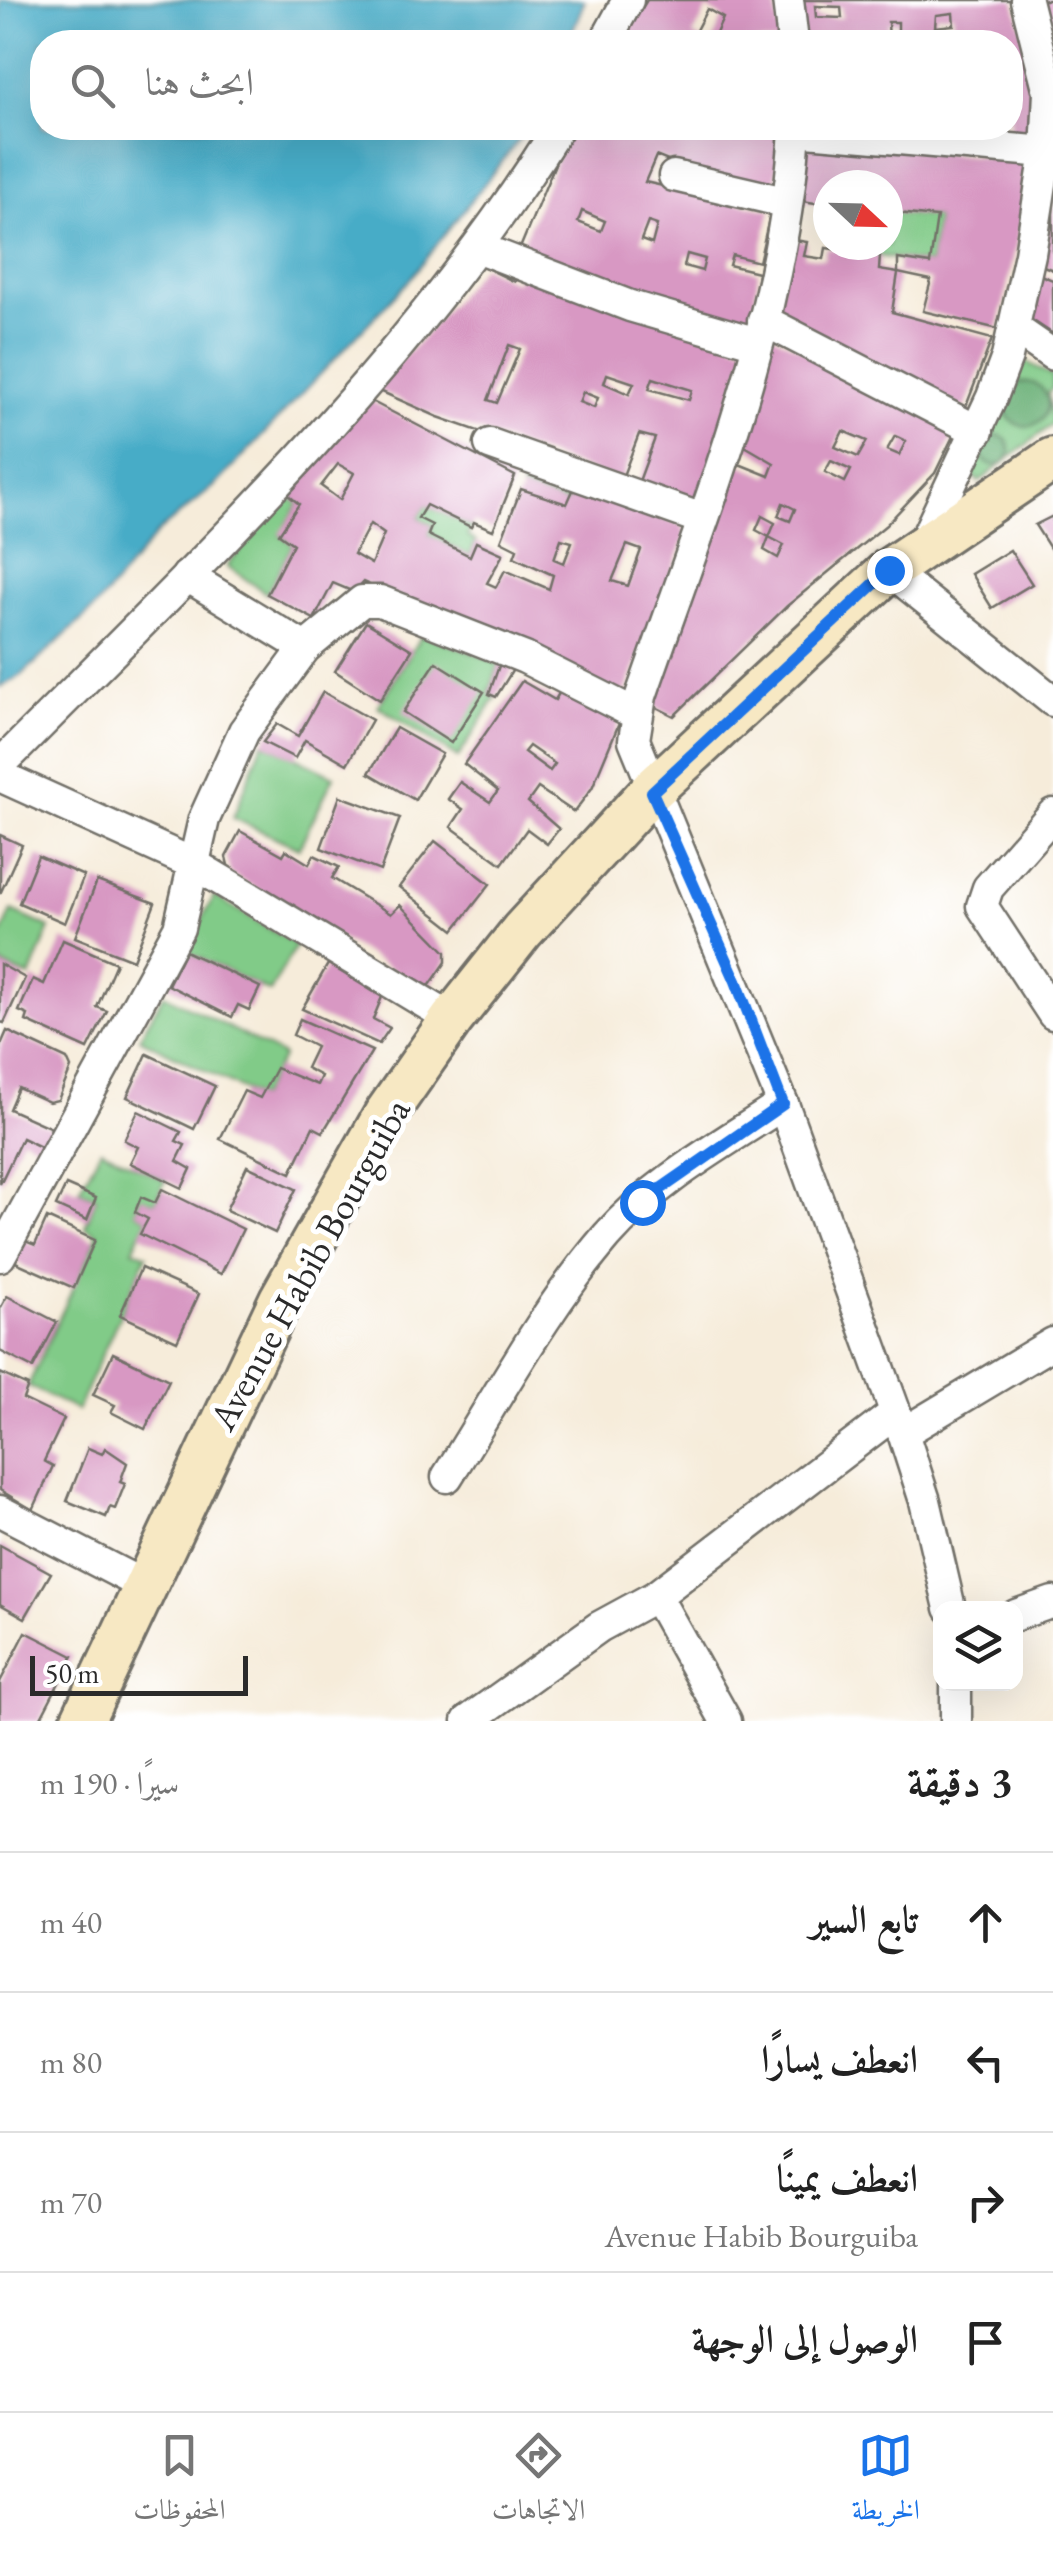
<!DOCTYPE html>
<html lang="ar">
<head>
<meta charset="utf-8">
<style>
  :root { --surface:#fff; --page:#f6f6f6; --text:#222; --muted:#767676; --line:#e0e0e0; --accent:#1a73e8 }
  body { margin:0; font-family:"EB Garamond",Amiri,serif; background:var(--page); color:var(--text); direction:rtl }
  .controls { position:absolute; right:30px; bottom:30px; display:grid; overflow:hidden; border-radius:20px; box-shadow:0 10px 40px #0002 }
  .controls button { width:90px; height:90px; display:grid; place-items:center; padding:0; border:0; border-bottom:2px solid var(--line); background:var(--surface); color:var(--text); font:50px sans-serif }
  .compass { position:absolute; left:813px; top:170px; width:90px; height:90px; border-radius:50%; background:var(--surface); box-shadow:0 10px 40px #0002; rotate:112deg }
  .scale { position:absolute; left:30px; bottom:25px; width:218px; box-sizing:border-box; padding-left:10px; border:5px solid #2b2b2b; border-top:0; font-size:28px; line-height:35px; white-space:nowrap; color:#2b2b2b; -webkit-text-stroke:8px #fff; paint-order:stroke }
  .stop { position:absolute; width:30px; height:30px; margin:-22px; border:8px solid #1a73e8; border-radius:50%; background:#fff }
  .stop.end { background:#1a73e8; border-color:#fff; box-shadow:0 2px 10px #0008 }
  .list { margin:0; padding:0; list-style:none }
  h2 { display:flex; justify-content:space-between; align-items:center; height:130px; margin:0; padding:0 40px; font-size:42px }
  h2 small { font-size:32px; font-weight:400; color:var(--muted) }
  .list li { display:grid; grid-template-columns:65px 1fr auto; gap:30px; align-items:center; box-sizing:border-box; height:140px; padding:0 40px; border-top:2px solid var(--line) }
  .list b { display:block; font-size:38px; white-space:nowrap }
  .list p { margin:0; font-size:32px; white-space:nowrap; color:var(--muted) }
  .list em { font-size:32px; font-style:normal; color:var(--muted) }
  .icon { flex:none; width:55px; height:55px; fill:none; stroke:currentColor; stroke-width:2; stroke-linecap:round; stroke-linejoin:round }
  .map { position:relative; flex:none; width:1053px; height:1721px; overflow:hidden; direction:ltr }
  .search { position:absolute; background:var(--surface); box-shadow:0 10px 40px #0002; left:30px; right:30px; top:30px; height:110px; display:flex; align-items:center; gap:25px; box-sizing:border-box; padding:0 35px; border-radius:40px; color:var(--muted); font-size:38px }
  .sheet { height:690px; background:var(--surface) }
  nav { display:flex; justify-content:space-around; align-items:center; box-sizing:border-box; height:140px; border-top:2px solid var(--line); background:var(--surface); font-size:28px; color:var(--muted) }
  nav a { display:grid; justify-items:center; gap:5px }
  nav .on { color:var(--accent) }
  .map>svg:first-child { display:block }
</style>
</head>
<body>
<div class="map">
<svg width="1053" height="1721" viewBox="0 0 1053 1721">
  <rect width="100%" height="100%" fill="#fff"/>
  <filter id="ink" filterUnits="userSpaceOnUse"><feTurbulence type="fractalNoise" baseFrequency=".01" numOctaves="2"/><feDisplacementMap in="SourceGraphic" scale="20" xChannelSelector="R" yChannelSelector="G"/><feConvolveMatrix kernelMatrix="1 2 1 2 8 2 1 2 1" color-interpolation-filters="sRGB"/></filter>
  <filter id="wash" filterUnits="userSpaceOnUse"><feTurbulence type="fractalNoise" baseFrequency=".0048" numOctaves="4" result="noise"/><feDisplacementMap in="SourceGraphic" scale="40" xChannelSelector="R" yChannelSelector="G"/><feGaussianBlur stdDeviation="2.25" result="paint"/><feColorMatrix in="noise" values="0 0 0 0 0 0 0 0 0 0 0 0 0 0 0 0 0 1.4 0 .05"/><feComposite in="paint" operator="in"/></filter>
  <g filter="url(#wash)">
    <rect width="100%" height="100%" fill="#f6ecda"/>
    <g fill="#81cb88" stroke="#567b5a" stroke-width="2.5">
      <polygon points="888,212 937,217 930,264 858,253 860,245 888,245"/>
      <polygon points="1021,359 1053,376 1053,388 1048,393 1053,424 979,482 968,470"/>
      <polygon points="526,473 574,488 567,504 521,489"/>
      <polygon points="287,494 299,504 280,535 293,544 267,594 227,566"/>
      <polygon points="426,505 471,527 468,536 476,542 470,556 428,535 432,525 418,518"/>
      <polygon points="422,634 500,663 489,693 496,697 458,758 378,706"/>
      <polygon points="263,742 334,776 299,848 233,818"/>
      <polygon points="214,896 296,945 270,992 185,951"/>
      <polygon points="12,911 50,928 30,977 0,964 0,938"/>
      <polygon points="164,994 283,1056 260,1098 139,1038"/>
      <polygon points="101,1149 165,1180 155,1203 141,1198 135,1212 148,1219 133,1249 147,1255 77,1410 28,1386 98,1234 85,1227 96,1198 79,1190"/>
    </g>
    <g fill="#68af74" stroke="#4a6d50" stroke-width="2.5">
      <circle cx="1026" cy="404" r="22"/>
      <circle cx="995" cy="450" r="15"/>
    </g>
    <polygon fill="#47acc7" stroke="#396c79" stroke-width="2.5" points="0,0 585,0 568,42 42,42 42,128 528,128 410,279 217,484 158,532 97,606 22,675 0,687"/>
    <g id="blocks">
      <g fill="#d898c3" fill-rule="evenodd">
        <polygon points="647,0 769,0 776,10 781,42 712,42 723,18 707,9 693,36 705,42 621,42"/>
        <path d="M795,0H1014L1038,87L1034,146L992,137L993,128H1010V42H898V22H888L889,42H799ZM815,6L841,7L842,18L816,17ZM953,13L954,25L935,27L936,15Z"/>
        <polygon points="1036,0 1053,0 1053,60"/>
        <path d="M570,128L702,131L783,128L774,189L713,179L656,156L645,182L771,210L759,262L732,255L729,265L758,272L751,333L518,253ZM582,211L605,221L601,231L578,222ZM648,222L657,225L652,244L641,240ZM687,254L705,259L702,271L684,266Z"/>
        <polygon points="804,139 1034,162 998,329 923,311 931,280 898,273 898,259 930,264 937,217 888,212 888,185 828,185 828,205 796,200"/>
        <polygon points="1053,199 1053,270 1041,265"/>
        <polygon points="789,239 807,242 804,256 824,259 826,248 880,256 879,270 898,273 892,312 992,339 965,409 776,315"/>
        <path d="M482,266L515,282L520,274L747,348L699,506L638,484L655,438L639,434L621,481L438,417L373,388L422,339ZM509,345L520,349L497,403L488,400ZM607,374L634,383L629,394L604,383ZM653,378L692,390L689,400L649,389ZM583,392L598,398L594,408L579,402Z"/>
        <polygon points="1038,274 1053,280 1053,334 1029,318"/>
        <path d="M771,334L957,428L935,473L886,525L787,606L674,716L644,701L734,462L769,476L774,463L738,442ZM843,431L867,441L858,457L835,447ZM895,436L906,441L899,455L887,450ZM831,461L851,470L845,482L825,472ZM783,503L795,509L790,521L778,516ZM762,516L775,523L769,537L784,545L778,558L764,550L769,537L756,530Z"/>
        <path d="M367,399L515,476L493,530L474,522L471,527L426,505L418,518L432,525L428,535L470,556L476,542L503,554L487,583L496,587L505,570L549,589L553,575L514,557L517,549L501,541L521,489L567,504L574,488L682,525L686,535L624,696L363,582L354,592L333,583L314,619L267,594L293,544L279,534L299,504L287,494ZM338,464L354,473L340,500L321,486ZM370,524L384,534L371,564L354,554ZM561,539L572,542L564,563L554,559ZM627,545L641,550L628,586L612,581Z"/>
        <polygon points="1053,516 1053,553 1035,525"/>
        <polygon points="1010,550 1032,584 992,608 971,574"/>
        <polygon points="366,622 412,650 380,700 335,671"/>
        <polygon points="436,662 484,692 451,743 403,712"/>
        <polygon points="500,663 514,668 496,697 489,694"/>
        <path d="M522,681L555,700L561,690L620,721L592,788L574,812L538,788L528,802L559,829L547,844L527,829L502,864L451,827L463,809L448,799L460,782L490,802L498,791L464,764ZM529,746L555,764L550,771L524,752Z"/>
        <polygon points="323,692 372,720 347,764 305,740 295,758 263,742 277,724 298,736"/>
        <polygon points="396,728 442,754 415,800 369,773"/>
        <polygon points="340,796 400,818 380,871 321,848"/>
        <polygon points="240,831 283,855 286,850 309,864 314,855 339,867 332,878 391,914 400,905 446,952 446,962 430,985 420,986 230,873 226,857"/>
        <polygon points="0,835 22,845 0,894"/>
        <polygon points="435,841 490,884 454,930 399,887"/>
        <polygon points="38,856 84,876 65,923 19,903"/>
        <polygon points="97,881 155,903 133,960 75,937"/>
        <polygon points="63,940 116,963 97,1007 107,1011 88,1049 26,1021 28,1015 19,1011 33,979 44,984"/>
        <polygon points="185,951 260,987 249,1010 238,1005 232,1017 168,985"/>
        <polygon points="0,964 25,978 4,1023 0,1022"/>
        <polygon points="328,964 382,997 373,1019 390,1028 379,1044 302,1009"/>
        <polygon points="300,1019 372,1051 323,1132 313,1127 291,1173 220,1139 244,1091 260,1098 276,1068 317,1085 321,1076 306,1068 316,1047 293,1035"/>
        <polygon points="7,1031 67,1059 71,1068 58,1100 49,1102 18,1088 9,1109 56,1130 45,1149 22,1138 0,1184 0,1047"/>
        <polygon points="147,1054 215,1086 194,1129 127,1097"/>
        <polygon points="138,1111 181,1132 176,1141 185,1145 177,1161 191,1169 182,1188 130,1163 138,1147 124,1140"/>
        <polygon points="247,1166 296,1189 275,1233 226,1210"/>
        <polygon points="66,1185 96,1198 87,1220 56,1206"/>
        <polygon points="162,1189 243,1229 221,1274 140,1234 148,1219 135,1212 141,1197 155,1203"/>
        <polygon points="47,1218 95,1240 74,1288 11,1260 20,1239 35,1245"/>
        <polygon points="141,1268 199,1294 177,1341 120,1315"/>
        <polygon points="7,1296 57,1322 33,1368 0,1351 0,1309"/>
        <polygon points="113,1353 169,1380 145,1429 111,1412 115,1405 93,1395"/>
        <polygon points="0,1373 28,1386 23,1399 64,1419 44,1461 53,1466 33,1510 0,1490"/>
        <polygon points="88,1448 102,1454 105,1448 127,1463 120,1482 125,1484 115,1509 110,1507 106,1517 67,1501"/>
        <polygon points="0,1545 51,1573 25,1618 0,1604"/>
        <polygon points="26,1632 73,1656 39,1721 0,1721 0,1682"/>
      </g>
    </g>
  </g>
  <g filter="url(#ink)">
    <use href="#blocks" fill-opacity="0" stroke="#726f68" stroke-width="2.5"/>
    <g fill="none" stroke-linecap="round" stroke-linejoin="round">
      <defs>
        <g id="street">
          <polyline points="788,0 793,42"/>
          <polyline points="605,42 628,0"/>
          <path d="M795,128C785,317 703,517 641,696L634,740L783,1104L903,1433L925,1501L950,1608"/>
          <polyline points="795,130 1046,152"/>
          <polyline points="674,176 785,202"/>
          <polyline points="479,248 630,306 757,343"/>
          <polyline points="763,320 978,431"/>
          <polyline points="1014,328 1053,355"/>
          <polyline points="490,444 702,519"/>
          <polyline points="923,544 992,397 1007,357 1030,254 1046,152 1049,92 1026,0"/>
          <polyline points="889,570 1053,701"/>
          <polyline points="187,576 305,648"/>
          <path d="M0,765C198,565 408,368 558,128"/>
          <polyline points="0,776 194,864 452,1019"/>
          <polyline points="1053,814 988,888 982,906 1053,1014"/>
          <polyline points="0,1256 179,928 204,819 244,731 305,648 362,601 380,601 525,658 636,714"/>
          <polyline points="903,1433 1053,1343"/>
          <path d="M447,1477C498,1397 545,1308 607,1236C655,1181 723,1144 783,1104"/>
          <polyline points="0,1511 143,1585"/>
          <polyline points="656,1596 726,1721"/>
          <polyline points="1016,1615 1053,1602"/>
          <polyline points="956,1684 956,1721"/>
          <polyline points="468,1721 599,1627 656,1596 895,1413"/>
        </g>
        <polyline id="secondary" points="82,1721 281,1299 385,1115 452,1019 522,931 651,791 889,570 1053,459"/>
      </defs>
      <use href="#street" stroke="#726f68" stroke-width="35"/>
      <use href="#secondary" stroke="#726f68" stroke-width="48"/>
      <use href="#street" stroke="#fff" stroke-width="30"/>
      <use href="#secondary" stroke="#f7e8c3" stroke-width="42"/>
    </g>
  </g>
  <g fill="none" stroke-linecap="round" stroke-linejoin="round" filter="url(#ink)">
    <polyline stroke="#1a73e8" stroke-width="12" points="642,1202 783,1104 736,981 652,792 889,570"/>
  </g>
  <g text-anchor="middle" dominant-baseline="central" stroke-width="10" stroke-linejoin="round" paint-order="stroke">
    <g font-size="38" fill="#2b2b2b" stroke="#fff">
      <text transform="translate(309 1264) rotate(-61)">Avenue Habib Bourguiba</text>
    </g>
  </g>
</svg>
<div class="controls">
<button><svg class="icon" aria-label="layers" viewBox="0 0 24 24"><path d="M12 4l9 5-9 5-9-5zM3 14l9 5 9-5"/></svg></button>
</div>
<svg class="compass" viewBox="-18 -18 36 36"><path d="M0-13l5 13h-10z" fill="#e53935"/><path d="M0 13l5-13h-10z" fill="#767676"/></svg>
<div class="scale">50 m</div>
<div class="stop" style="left:642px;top:1202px"></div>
<div class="stop end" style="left:889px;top:570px"></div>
<div class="search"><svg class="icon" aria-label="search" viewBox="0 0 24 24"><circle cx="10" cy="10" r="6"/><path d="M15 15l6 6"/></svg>ابحث هنا</div>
</div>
<section class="sheet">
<h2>3 دقيقة<small>سيرًا · 190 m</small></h2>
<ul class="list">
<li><svg class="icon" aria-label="ahead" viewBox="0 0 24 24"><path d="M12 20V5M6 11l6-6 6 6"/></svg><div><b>تابع السير</b></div><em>40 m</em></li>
<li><svg class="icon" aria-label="left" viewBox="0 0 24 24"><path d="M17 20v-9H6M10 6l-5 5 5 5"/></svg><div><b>انعطف يسارًا</b></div><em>80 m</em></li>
<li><svg class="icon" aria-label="right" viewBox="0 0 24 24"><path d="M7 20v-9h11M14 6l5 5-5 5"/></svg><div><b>انعطف يمينًا</b><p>Avenue Habib Bourguiba</p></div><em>70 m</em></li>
<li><svg class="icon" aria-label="arrive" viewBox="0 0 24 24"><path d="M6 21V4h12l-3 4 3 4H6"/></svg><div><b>الوصول إلى الوجهة</b></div></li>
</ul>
</section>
<nav>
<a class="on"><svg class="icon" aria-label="map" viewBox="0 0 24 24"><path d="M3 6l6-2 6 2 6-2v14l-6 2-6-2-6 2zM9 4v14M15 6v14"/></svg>الخريطة</a>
<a><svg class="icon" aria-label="directions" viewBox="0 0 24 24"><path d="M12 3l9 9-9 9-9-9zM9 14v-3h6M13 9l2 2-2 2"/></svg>الاتجاهات</a>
<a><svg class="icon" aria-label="saved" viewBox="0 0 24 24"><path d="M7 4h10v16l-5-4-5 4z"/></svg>المحفوظات</a>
</nav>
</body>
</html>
